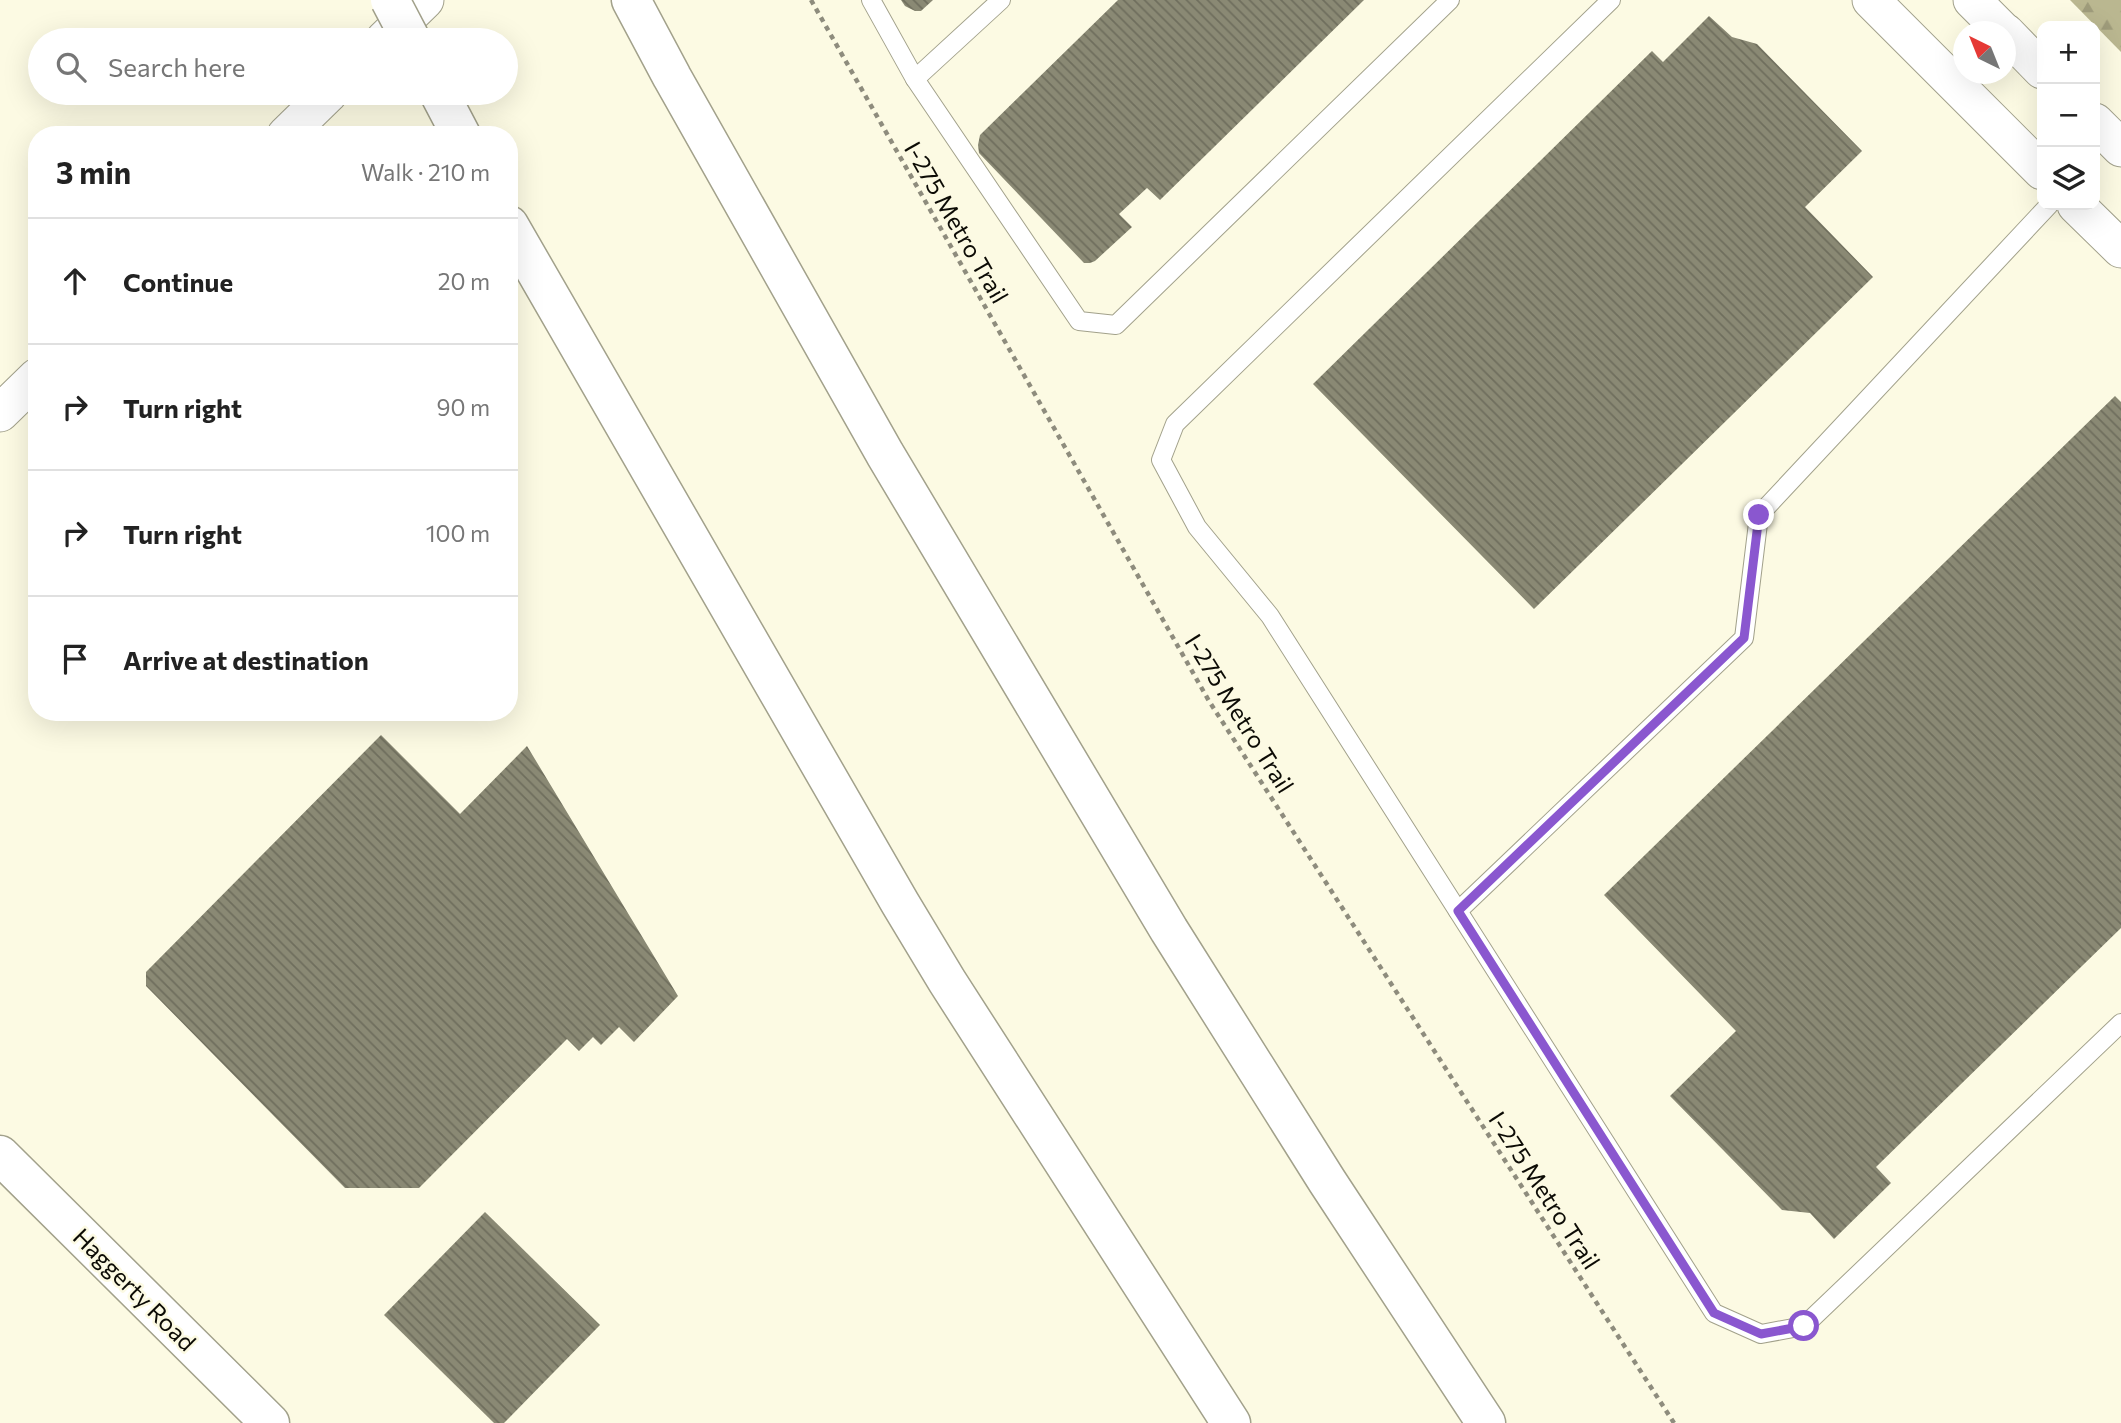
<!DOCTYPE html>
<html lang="en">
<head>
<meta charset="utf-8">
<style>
  :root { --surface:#fff; --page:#f2f2f2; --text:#222; --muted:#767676; --line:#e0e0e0 }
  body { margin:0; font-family:Commissioner,sans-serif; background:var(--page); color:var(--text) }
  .controls { position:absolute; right:21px; top:21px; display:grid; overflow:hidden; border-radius:14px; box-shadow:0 7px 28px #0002 }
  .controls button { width:63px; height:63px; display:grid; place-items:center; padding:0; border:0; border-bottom:2px solid var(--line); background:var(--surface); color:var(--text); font:35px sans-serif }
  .compass { position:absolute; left:1953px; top:21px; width:63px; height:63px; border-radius:50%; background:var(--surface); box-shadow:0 7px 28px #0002; rotate:317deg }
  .stop { position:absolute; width:21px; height:21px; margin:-16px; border:5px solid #8a57cf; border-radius:50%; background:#fff }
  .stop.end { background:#8a57cf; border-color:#fff; box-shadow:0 2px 7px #0008 }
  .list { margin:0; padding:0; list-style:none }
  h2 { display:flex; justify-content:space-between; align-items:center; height:91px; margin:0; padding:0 28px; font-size:30px }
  h2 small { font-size:23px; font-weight:400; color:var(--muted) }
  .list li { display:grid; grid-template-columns:46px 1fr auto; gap:21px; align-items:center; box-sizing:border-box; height:126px; padding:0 28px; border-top:2px solid var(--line) }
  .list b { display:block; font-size:26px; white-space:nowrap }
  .list em { font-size:23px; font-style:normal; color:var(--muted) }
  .icon { flex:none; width:38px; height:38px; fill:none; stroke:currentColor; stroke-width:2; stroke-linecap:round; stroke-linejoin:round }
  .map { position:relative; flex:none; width:2121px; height:1423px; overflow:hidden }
  .search { position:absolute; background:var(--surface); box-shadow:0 7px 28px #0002; left:28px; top:28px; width:490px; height:77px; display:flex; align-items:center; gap:18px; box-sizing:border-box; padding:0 24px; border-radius:38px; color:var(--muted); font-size:26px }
  .panel { position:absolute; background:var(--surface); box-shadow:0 7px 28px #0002; left:28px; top:126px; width:490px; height:595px; border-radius:28px }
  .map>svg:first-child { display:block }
</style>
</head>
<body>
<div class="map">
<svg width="2121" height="1423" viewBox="0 0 2121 1423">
  <defs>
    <pattern id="forest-firs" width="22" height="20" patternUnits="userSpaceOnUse" patternTransform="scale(1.75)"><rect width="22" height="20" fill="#bab790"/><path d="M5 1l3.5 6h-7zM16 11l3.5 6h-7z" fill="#9f9c7b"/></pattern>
    <pattern id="building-back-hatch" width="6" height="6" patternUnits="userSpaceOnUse" patternTransform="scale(1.75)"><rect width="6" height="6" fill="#8a8974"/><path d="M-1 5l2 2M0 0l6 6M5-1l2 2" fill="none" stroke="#6f6e5d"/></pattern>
  </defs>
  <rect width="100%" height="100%" fill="#fcfae3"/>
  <polygon fill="url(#forest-firs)" points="2070,0 2121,0 2121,52"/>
  <g fill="url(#building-back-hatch)">
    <polygon points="901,0 933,0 921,11 915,11 905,6"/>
    <polygon points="1118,0 1364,0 1160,200 1147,188 1119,214 1132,227 1095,261 1090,263 1084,263 979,153 978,145 980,135"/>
    <polygon points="1709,16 1732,37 1757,44 1862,151 1805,207 1873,277 1534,609 1313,384 1652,51 1663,62"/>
    <polygon points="2115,396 2121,402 2121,928 1876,1167 1891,1183 1834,1239 1810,1213 1782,1210 1670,1096 1736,1031 1604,895"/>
    <polygon points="381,735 460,814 527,746 678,996 634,1042 619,1027 601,1045 593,1037 579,1051 567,1039 419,1188 345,1188 146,986 146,972"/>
    <polygon points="485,1212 600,1325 504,1423 494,1423 384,1315"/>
  </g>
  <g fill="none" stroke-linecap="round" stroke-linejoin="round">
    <defs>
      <g id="lane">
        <polyline points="871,0 915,79 1079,321 1116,325 1450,0"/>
        <polyline points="1611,0 1175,424 1161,460 1197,527 1270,616 1714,1313 1761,1334 1804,1326 2121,1023"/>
        <polyline points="915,79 1001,0"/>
        <polyline points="1458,911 1744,638 1759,515 2049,205"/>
      </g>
      <g id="street">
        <polyline points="1871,0 2042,171"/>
        <polyline points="1972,0 2004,32"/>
        <polyline points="2006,33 2042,70"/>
        <polyline points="384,40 425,0"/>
        <polyline points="2095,122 2121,148"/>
        <polyline points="286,135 329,93"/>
        <polyline points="2076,205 2121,249"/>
        <polyline points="0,413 37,377"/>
      </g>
      <polyline id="secondary" points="0,1155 270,1423"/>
      <g id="highway">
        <polyline points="631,0 672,77 885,454 1169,930 1327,1181 1486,1423"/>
        <polyline points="439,93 461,135"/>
        <polyline points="509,225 900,903 947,981 1231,1423"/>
      </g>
    </defs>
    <use href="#lane" stroke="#a2a18b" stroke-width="20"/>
    <use href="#street" stroke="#a2a18b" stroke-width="39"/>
    <use href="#secondary" stroke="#a2a18b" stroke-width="41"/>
    <use href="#highway" stroke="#a2a18b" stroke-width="41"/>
    <polyline stroke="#8e8c7d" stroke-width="4.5" stroke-dasharray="5 5" stroke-linecap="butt" points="811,0 1209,701 1674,1423"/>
    <use href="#lane" stroke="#fff" stroke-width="18"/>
    <use href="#street" stroke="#fff" stroke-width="37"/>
    <use href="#secondary" stroke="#fff" stroke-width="38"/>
    <use href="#highway" stroke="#fff" stroke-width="38"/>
    <defs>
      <polyline id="highway-bridge" points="390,0 411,40"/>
    </defs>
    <use href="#highway-bridge" stroke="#a2a18b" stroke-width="41" stroke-linecap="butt"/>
    <use href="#highway-bridge" stroke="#fff" stroke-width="38"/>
  </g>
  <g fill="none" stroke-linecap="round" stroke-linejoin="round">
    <polyline stroke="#8a57cf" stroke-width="9" points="1759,515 1744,638 1458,911 1714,1313 1761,1334 1804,1326"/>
  </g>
  <g text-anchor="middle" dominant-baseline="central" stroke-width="5" stroke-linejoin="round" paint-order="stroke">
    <g font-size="24" fill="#0c0b05" stroke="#fcfae3">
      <text transform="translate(957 222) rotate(60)">I-275 Metro Trail</text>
      <text transform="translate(1240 713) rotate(58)">I-275 Metro Trail</text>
      <text transform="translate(1545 1190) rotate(57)">I-275 Metro Trail</text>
      <text transform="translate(135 1289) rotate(45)">Haggerty Road</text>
    </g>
  </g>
</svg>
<div class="controls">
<button>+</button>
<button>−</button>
<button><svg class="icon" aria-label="layers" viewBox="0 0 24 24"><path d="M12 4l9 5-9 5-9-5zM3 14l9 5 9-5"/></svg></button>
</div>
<svg class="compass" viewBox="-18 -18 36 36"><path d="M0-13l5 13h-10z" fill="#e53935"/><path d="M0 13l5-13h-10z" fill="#767676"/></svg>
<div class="stop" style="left:1804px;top:1326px"></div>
<div class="stop end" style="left:1759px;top:515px"></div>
<div class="search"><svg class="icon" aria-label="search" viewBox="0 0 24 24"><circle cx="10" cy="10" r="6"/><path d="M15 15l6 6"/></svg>Search here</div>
<section class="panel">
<h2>3 min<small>Walk · 210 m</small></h2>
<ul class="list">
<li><svg class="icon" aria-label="ahead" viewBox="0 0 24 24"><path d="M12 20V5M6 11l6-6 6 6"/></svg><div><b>Continue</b></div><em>20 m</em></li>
<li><svg class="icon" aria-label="right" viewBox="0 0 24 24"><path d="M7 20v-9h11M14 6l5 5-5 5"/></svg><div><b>Turn right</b></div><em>90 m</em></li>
<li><svg class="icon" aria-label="right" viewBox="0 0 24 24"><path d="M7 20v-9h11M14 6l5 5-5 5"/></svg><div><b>Turn right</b></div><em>100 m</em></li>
<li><svg class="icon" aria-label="arrive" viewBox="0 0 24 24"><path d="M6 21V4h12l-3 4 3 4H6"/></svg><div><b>Arrive at destination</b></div></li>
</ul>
</section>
</div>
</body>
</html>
